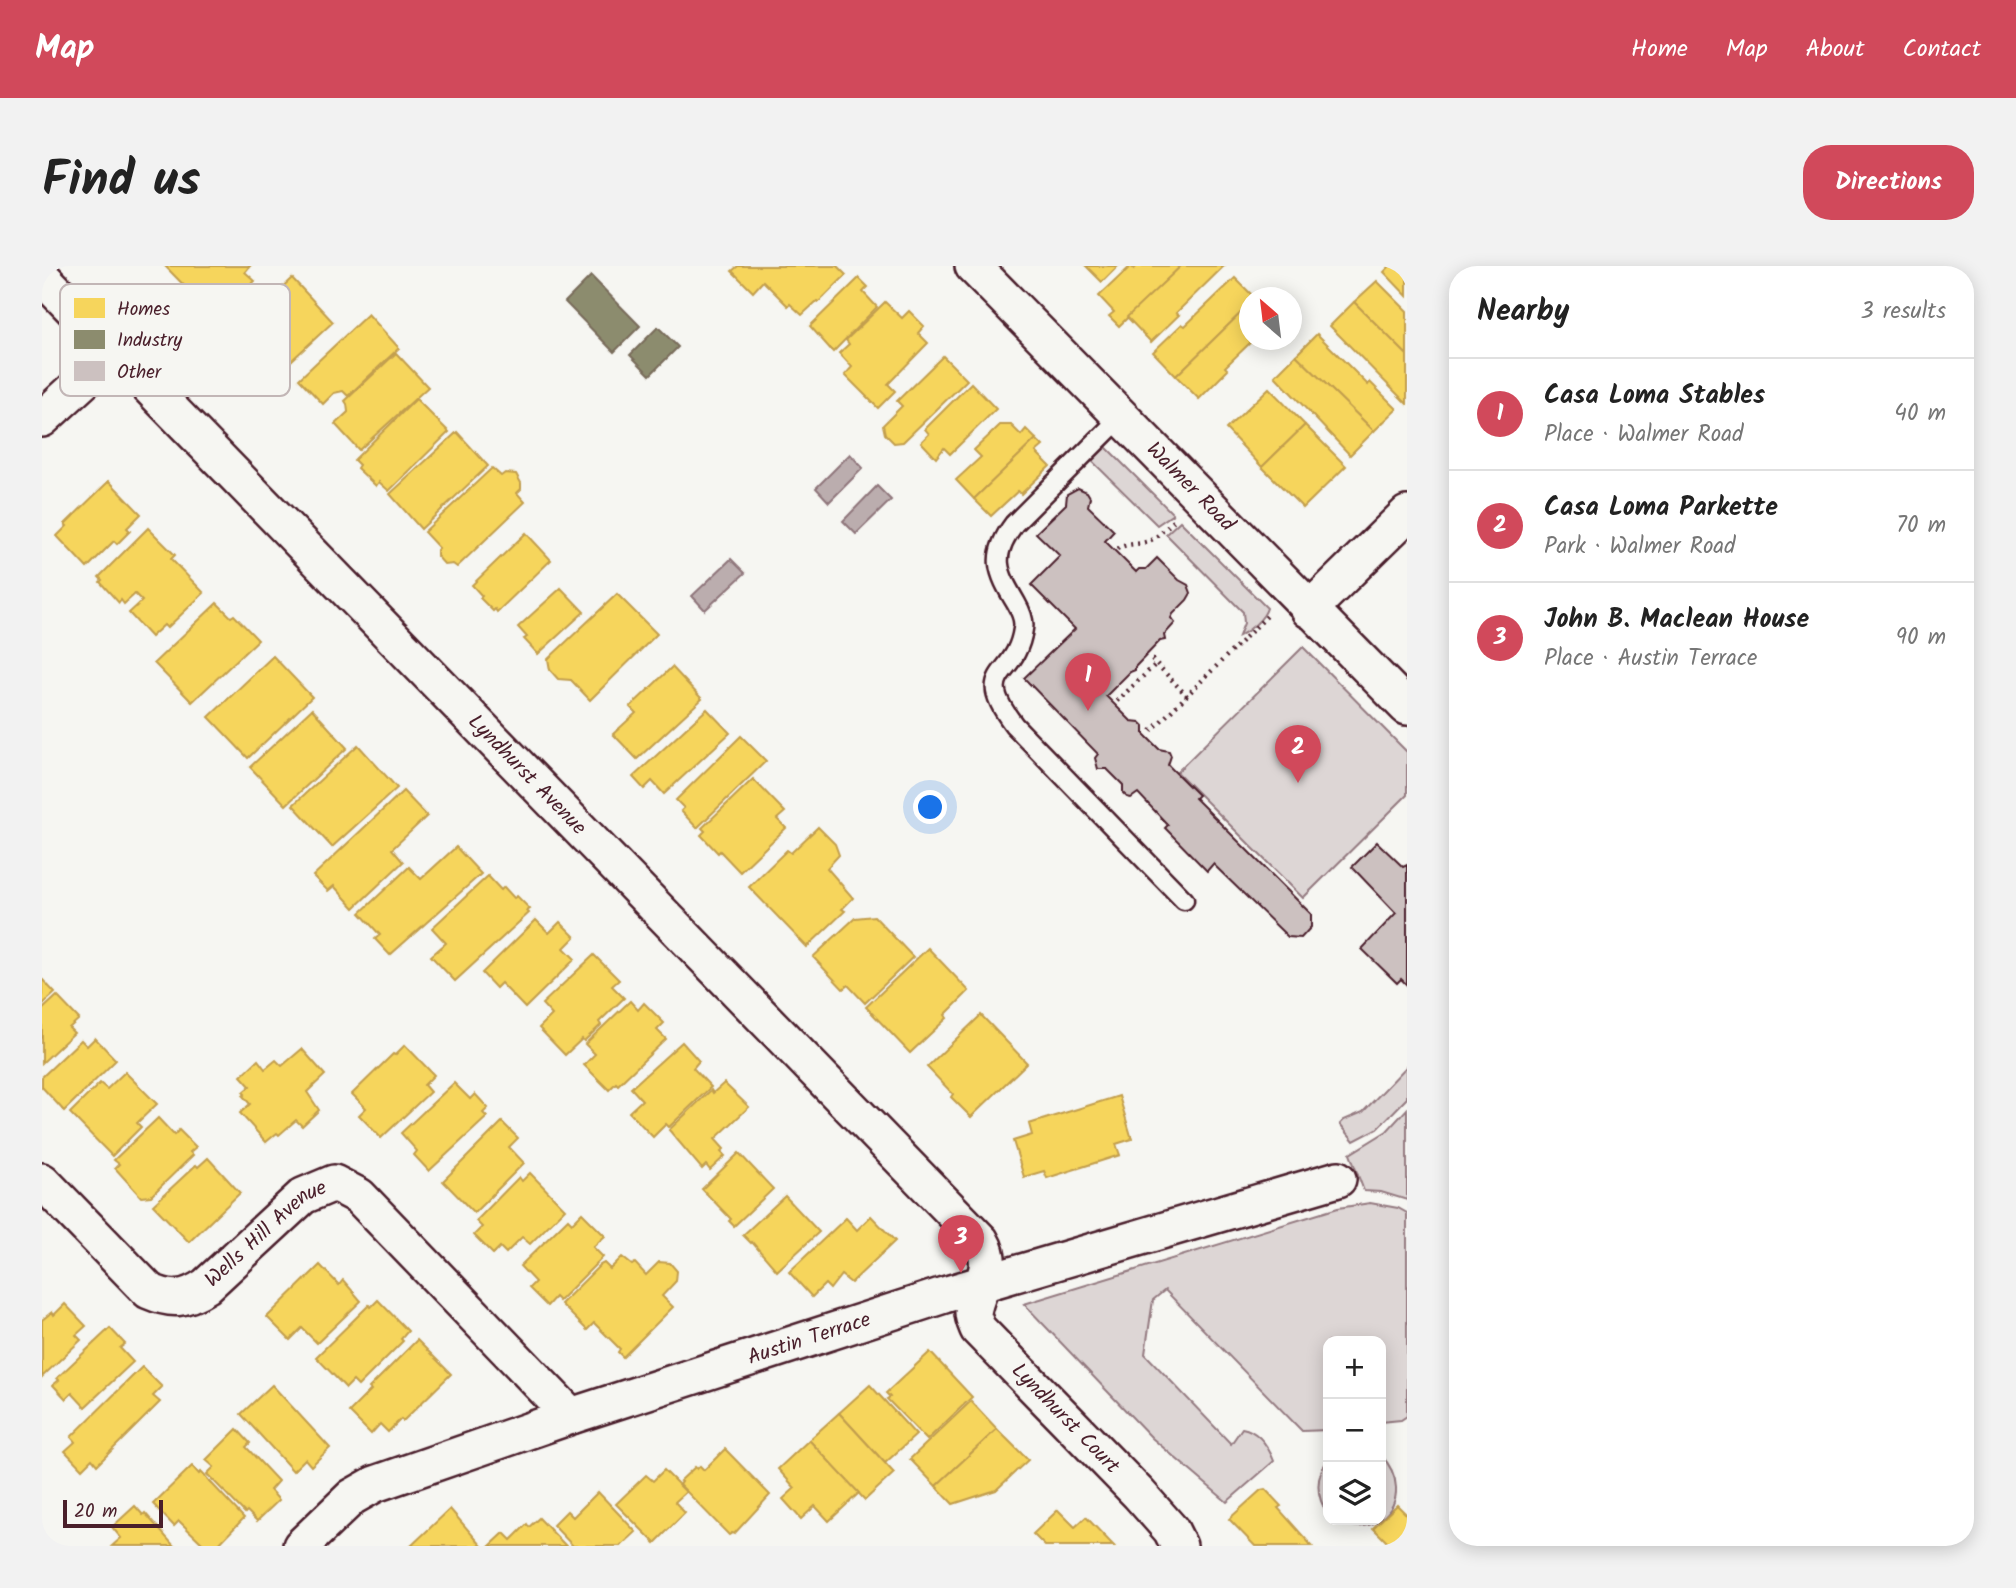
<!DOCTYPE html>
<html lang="en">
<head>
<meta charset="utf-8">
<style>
  :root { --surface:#fff; --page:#f2f2f2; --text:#222; --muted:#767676; --line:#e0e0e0; --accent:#d1495b }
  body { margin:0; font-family:Kalam,sans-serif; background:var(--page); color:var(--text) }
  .controls { position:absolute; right:21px; bottom:21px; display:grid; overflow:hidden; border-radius:14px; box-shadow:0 4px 18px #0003 }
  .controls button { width:63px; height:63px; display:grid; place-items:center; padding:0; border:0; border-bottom:2px solid var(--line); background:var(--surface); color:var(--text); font:35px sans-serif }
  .compass { position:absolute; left:1197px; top:21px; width:63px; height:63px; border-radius:50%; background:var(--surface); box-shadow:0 4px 18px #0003; rotate:332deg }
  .scale { position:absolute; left:21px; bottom:18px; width:100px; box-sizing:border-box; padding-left:7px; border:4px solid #4a1f2b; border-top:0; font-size:19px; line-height:24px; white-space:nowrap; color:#4a1f2b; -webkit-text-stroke:5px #f6f6f2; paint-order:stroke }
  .you { position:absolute; left:889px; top:542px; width:24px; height:24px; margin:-18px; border:5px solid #fff; border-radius:50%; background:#1a73e8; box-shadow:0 0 0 10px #1a73e833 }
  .badge { display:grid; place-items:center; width:46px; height:46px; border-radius:50%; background:var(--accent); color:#fff; font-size:23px; font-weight:700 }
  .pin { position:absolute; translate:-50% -58px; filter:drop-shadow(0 2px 4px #0008) }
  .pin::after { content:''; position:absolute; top:37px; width:24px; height:21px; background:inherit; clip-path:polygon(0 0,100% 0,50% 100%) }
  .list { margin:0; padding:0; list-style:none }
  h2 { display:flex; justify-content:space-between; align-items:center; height:91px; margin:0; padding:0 28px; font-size:30px }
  h2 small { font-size:23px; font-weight:400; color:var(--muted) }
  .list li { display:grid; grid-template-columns:46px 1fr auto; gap:21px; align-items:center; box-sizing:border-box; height:112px; padding:0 28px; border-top:2px solid var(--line) }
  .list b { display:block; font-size:26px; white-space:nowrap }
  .list p { margin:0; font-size:23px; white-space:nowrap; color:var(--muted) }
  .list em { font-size:23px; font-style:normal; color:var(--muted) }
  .icon { flex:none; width:38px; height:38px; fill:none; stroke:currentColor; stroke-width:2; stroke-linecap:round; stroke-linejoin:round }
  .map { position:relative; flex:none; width:1365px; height:1280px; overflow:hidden; border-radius:28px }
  header { display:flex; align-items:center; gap:42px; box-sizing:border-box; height:98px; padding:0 35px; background:var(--accent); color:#fff }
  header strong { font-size:33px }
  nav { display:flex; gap:38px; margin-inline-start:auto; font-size:24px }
  .intro { display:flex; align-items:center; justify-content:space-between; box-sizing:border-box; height:168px; padding:0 42px }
  h1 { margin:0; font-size:49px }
  .button { padding:18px 32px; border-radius:28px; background:var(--accent); color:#fff; font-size:24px; font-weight:700 }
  main { display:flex; gap:42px; padding:0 42px }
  aside { flex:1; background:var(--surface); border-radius:28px; box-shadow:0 4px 18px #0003 }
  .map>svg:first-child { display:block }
</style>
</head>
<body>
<header>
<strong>Map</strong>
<nav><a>Home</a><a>Map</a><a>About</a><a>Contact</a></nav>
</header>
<div class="intro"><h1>Find us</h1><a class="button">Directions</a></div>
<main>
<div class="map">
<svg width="1365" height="1280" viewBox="0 0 1365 1280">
  <rect width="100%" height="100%" fill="#f6f6f2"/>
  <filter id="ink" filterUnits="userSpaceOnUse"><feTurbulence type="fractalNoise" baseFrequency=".0143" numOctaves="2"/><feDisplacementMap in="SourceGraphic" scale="14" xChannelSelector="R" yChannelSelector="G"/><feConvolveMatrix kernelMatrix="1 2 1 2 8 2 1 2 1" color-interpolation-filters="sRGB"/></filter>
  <g filter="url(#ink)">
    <g fill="#ddd6d5" stroke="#947a80" stroke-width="2">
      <polygon points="1062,179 1131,248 1115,259 1048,193"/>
      <path d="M1138,255L1225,342C1222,353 1207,365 1197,370L1202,357L1201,346L1124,268Z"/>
      <polygon points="1261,381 1365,486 1365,529 1261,632 1135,506"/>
      <polygon points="1365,800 1365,832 1335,863 1312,875 1298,858 1302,854 1321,846"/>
      <polygon points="1365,843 1365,934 1339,926 1322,925 1308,888 1345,865"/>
      <path d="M1328,937L1356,942L1365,947V1150L1359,1154L1339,1156V1075H1286V1164L1260,1165L1123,1024L1111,1034L1103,1088L1189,1178L1200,1162C1217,1165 1226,1180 1232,1195L1185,1236L1110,1172L982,1038L1296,942Z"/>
      <path d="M1339,1189C1357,1208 1361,1236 1339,1253Z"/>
      <path d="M1286,1194V1249C1274,1230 1272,1212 1286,1194Z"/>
      <path d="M1293,1254H1338C1323,1263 1307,1262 1293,1254Z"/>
    </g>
    <g fill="#bbadae" stroke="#8e747a" stroke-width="2">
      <polygon points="808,188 821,202 787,236 774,222"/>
      <polygon points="835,220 849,234 814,268 801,255"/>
      <polygon points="689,293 703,307 663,344 650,330"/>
    </g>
    <g fill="#f6d55c" stroke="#c29e4d" stroke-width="2">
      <polygon points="123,0 208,0 203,6 213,15 177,49 168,40 165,43"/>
      <polygon points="696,0 795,0 804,9 777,36 775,35 760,49 748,38 746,40 721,15 711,26 690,5"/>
      <polygon points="1044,0 1076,0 1060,16"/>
      <polygon points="1089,0 1092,3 1095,0 1139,0 1077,60 1067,50 1072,46 1057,30"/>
      <polygon points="1139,0 1182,0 1134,47 1137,49 1109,76 1085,51"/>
      <polygon points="1348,0 1365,0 1365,30 1342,6"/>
      <polygon points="250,12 291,56 236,107 195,64"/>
      <polygon points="817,12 826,21 821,26 835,41 791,86 768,60"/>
      <polygon points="1193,12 1213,32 1208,32 1208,38 1134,110 1111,86 1140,58 1143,60"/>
      <polygon points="1335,15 1365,45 1365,89 1312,36"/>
      <polygon points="843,36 860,52 867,45 882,60 876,67 886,77 846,118 853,125 836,142 803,109 810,101 797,87 807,78 804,74"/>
      <polygon points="1312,36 1365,89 1365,138 1288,60"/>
      <polygon points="1208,38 1208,74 1211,74 1183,101 1186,104 1157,133 1134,110"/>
      <polygon points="326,48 357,82 306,130 301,125 292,127 281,138 257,113"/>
      <polygon points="1275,68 1326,119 1328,116 1355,143 1332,165 1254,89"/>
      <polygon points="354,87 386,121 317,184 293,158 306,146 305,138 303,135"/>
      <polygon points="1254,89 1332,165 1308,189 1233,110"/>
      <polygon points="901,90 925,114 861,176 852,177 843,168 841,159 860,140 855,135"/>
      <polygon points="929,117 954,143 908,188 902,182 894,192 879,176 887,168 883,163"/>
      <polygon points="1227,122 1263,159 1220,201 1184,163"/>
      <polygon points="374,133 407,166 347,225 337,216 334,220 315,202 317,199 312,194"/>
      <polygon points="958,159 969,159 979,169 984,163 994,173 932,233 914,214 939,191 932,184"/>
      <polygon points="1263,159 1304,200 1261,242 1220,201"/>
      <polygon points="415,166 446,200 379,263 348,228"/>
      <polygon points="994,173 1001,180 994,186 1008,200 979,228 976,225 949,250 932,233"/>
      <polygon points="450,202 459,210 463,207 474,208 479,217 479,223 475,227 483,236 415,301 411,298 403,299 395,290 395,284 397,282 382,266"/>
      <polygon points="67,215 99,248 85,262 88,265 75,278 72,275 45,302 15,270 25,260 23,258"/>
      <polygon points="106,262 133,289 129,293 162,327 125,362 122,359 109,371 87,347 100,335 93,328 82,338 79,334 77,337 58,316 60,314 57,311"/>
      <polygon points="484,267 509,294 455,346 453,343 451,345 438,332 440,330 430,319"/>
      <polygon points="519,322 542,346 496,388 482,373 485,371 476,361"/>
      <polygon points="575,328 615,368 548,434 529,414 516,413 508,404 506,393"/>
      <polygon points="175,337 189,351 192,349 216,374 150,436 112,397"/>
      <polygon points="231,390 270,431 206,492 167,451"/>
      <polygon points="630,401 660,433 595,493 571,468 594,447 588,441"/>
      <polygon points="270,443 305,482 244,539 208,501"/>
      <polygon points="665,443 688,467 622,528 610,515 602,523 591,511"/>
      <polygon points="699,470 724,495 655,562 639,545 642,542 634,534"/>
      <polygon points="316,479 355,522 290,581 251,539"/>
      <polygon points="711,513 743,546 735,553 744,562 698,606 678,585 676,587 659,569 663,565 660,562"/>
      <polygon points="361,525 385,550 350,583 361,596 312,642 292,620 286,625 271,610"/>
      <polygon points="776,561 793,578 797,589 785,602 811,632 800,643 803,645 765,681 707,621 745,584 749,587"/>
      <polygon points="414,581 439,608 348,689 333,673 338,669 318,647 367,601 379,613"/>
      <polygon points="446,610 459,624 462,621 472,632 475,630 488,643 485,645 487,647 413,715 389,690 404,677 390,662"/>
      <polygon points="832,650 871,691 823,737 806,719 801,723 771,691 813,652"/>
      <polygon points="494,654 507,667 518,656 533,671 522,682 533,693 483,742 459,717 454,722 440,707"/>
      <polygon points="886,682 927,725 903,749 905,752 868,787 824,741"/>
      <polygon points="552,689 577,714 570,720 582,732 557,756 559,759 542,775 540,773 523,789 497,762 510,749 500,738"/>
      <polygon points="0,713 13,727 0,739"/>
      <polygon points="15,730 37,753 27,762 32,767 0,797 0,744"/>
      <polygon points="588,735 596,744 602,737 622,757 615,764 624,773 576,819 574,817 567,824 542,799 553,788 543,778"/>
      <polygon points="939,749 985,797 929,851 909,831 911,828 885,801"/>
      <polygon points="53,772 74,794 22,845 0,821 0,811 39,774 45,780"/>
      <polygon points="640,776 657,795 651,802 669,821 627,861 624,858 611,871 587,846 600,834 589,822"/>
      <polygon points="363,779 392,809 382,819 388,826 339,872 317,849 324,842 310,828 351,788 353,789"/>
      <polygon points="260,783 283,809 265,826 277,844 260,860 254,854 237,869 235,867 224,876 198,847 208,838 201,830 203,828 201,826 208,820 199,810 216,794 223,803 234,794 240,800"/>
      <polygon points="83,806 115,838 95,857 99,861 70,890 28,847 58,817 65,823"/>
      <polygon points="412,817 428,833 433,828 446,842 441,847 445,851 387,905 372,889 375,885 359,867"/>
      <polygon points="682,817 707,841 673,873 682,883 679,886 683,890 668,904 664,899 660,903 627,864 669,824 671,827"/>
      <polygon points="1077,830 1090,873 1074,878 1078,889 1005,912 1002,905 982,911 971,875 990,869 987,858"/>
      <polygon points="116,852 132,869 137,864 154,881 148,886 151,889 109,930 99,931 73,902 77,898 72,894"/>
      <polygon points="460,856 476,872 467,881 482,897 432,947 401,915"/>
      <polygon points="697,887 731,923 692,960 687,955 689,953 660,923"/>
      <polygon points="166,892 198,927 147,976 111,939 154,899 156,901"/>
      <polygon points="488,907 523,943 488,978 480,971 464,987 458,981 451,988 432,969 440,961 434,955 477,911 480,915"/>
      <polygon points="743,930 777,966 735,1005 710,976 709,977 701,969"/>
      <polygon points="540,947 563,970 551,981 561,991 517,1035 513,1031 505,1040 487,1022 493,1016 478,1000 526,953 530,957"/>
      <polygon points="829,950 853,975 809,1017 799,1009 788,1023 783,1018 770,1031 747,1006 804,952 815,964"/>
      <polygon points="580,991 590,999 593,997 604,1009 617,996 628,997 635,1005 634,1015 620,1030 631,1041 581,1091 576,1086 578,1083 552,1057 545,1064 519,1038 558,999 562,997 568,1003"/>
      <polygon points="278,999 297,1019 301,1014 319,1035 275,1077 260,1062 248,1074 225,1051"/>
      <polygon points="336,1034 366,1065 359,1073 361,1075 316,1120 311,1115 304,1122 274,1091 327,1039 329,1041"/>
      <polygon points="23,1038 44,1060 34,1069 39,1074 0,1111 0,1054 10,1046 12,1049"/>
      <polygon points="68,1062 83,1078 78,1082 91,1096 43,1141 30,1127 24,1133 11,1119 17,1114 15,1112"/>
      <polygon points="375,1074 409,1108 361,1155 359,1153 346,1166 338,1158 329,1168 307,1146 329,1124 327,1122"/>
      <polygon points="888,1086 930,1131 885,1174 845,1133 848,1131 844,1127"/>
      <polygon points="100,1101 120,1121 111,1130 118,1136 55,1199 50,1193 40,1203 23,1185 33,1176 29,1171"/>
      <polygon points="230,1119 288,1182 269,1200 263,1193 251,1205 199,1148"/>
      <polygon points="828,1119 874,1169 843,1197 797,1147"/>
      <polygon points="929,1135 955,1163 894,1220 868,1193"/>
      <polygon points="797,1147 852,1207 823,1234 767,1174"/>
      <polygon points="195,1163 208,1177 204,1181 236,1215 228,1224 237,1234 215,1255 205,1245 203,1247 165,1208 172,1201 164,1194"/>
      <polygon points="955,1163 986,1194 954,1224 911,1238 894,1220"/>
      <polygon points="767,1174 817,1227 787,1255 773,1240 759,1253 741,1233 753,1222 736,1203"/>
      <polygon points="683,1183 728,1229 692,1268 690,1267 687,1269 638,1219 640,1216 638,1215 653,1201 655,1203 658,1200 662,1204"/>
      <polygon points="150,1200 157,1208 159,1206 202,1252 175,1280 161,1278 137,1255 132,1260 111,1238"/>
      <polygon points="622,1204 644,1226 633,1236 643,1247 613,1277 574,1238 604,1209 611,1215"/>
      <polygon points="1223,1223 1239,1240 1236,1242 1270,1280 1213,1280 1187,1253 1219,1224"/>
      <polygon points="556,1226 594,1266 579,1280 531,1280 511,1259 525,1245 531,1251"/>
      <polygon points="1355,1239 1365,1249 1365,1280 1349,1280 1331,1262"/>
      <polygon points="93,1240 101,1249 103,1247 132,1280 70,1280 79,1272 70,1261"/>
      <polygon points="408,1243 440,1280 369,1280"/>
      <polygon points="1016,1244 1033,1261 1044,1251 1072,1280 1003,1280 991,1268"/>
      <polygon points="497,1252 524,1280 448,1280 462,1267 469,1274 485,1258 487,1261"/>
    </g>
    <g fill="#8c8c6e" stroke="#786b5a" stroke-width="2">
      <polygon points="549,10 598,60 572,86 523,36"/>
      <polygon points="616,61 636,81 608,109 588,89"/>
    </g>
    <g fill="#ccc1c0" stroke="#4a1f2b" stroke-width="2">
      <polygon points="1036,222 1045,226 1048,231 1046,240 1072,265 1063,275 1094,306 1097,303 1104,303 1115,292 1137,314 1146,319 1149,327 1145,334 1131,348 1129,352 1133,357 1122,369 1123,374 1118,375 1093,401 1093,404 1088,406 1064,430 1089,455 1098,456 1102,460 1102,468 1117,483 1127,485 1129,490 1126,499 1156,529 1153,532 1269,648 1269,661 1259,672 1246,671 1171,598 1165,605 1123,562 1126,559 1096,527 1089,532 1085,531 1081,527 1081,519 1065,503 1056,503 1053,492 1056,488 982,412 1033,363 989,319 1018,290 994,267 1024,238 1025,228"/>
      <polygon points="1335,576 1361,601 1365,599 1365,719 1359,713 1355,717 1320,683 1354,647 1310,601"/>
    </g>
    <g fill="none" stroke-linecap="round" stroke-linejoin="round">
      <defs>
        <path id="lane" d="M1079,151L972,258C948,290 955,305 974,337C978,344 983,355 981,363C974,414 929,402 972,459L1142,634"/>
        <g id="street">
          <path id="s1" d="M931,0L1365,441"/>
          <path id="s2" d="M0,11L939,975C956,1004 934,1021 931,1047C931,1052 934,1058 936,1063L1097,1228L1129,1264L1137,1280"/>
          <polyline points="0,153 72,87"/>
          <polyline points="1267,344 1365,248"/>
          <path id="s3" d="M0,915L107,1025C130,1035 142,1034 164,1020L261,930L292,917L317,930L529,1150"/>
          <path id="s4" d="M259,1280L310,1231L333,1218L529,1150L902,1029L1296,913"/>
        </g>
      </defs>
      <use href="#lane" stroke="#4a1f2b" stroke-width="23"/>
      <use href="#street" stroke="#4a1f2b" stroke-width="40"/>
      <g stroke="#4a1f2b" stroke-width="4.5" stroke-dasharray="2 5" stroke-linecap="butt">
        <path d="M1075,283C1085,277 1094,279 1104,276C1115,273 1124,261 1133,254"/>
        <polyline points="1110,393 1145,430"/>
        <polyline points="1075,435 1114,398"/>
        <polyline points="1109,465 1228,347"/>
      </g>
      <use href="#lane" stroke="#f6f6f2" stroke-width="18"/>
      <use href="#street" stroke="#f6f6f2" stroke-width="35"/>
    </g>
  </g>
  <g text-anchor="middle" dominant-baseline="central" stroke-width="7" stroke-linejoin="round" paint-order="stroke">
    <g font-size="21" fill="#4a1f2b" stroke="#f6f6f2">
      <text stroke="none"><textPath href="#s1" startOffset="310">Walmer Road</textPath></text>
      <text stroke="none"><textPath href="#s2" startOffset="695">Lyndhurst Avenue</textPath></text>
      <text stroke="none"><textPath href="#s3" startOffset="294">Wells Hill Avenue</textPath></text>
      <text stroke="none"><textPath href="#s4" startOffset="555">Austin Terrace</textPath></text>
      <text stroke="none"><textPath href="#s2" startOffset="1563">Lyndhurst Court</textPath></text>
    </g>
  </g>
  <rect x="18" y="18" width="230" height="112" rx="10" fill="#f6f6f2" stroke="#c2b6b6" stroke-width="2"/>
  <rect x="32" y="32" width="31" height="20" fill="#f6d55c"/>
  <rect x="32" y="64" width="31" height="19" fill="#8c8c6e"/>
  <rect x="32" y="95" width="31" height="20" fill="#ccc1c0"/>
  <g font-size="19" fill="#4a1f2b">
    <text x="75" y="49">Homes</text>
    <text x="75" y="80">Industry</text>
    <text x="75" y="112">Other</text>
  </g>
</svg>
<div class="controls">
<button>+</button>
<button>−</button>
<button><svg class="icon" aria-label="layers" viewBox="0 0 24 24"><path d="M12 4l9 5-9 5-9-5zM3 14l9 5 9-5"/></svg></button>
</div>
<svg class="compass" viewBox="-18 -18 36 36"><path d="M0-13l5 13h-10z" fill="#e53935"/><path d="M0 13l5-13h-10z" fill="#767676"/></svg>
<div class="scale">20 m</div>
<div class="you"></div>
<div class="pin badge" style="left:1046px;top:445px">1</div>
<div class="pin badge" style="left:1256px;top:517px">2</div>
<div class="pin badge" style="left:919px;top:1007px">3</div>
</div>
<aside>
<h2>Nearby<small>3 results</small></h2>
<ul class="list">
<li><span class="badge">1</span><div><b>Casa Loma Stables</b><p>Place · Walmer Road</p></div><em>40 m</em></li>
<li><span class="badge">2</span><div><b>Casa Loma Parkette</b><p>Park · Walmer Road</p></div><em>70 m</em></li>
<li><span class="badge">3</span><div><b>John B. Maclean House</b><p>Place · Austin Terrace</p></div><em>90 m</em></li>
</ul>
</aside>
</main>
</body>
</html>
